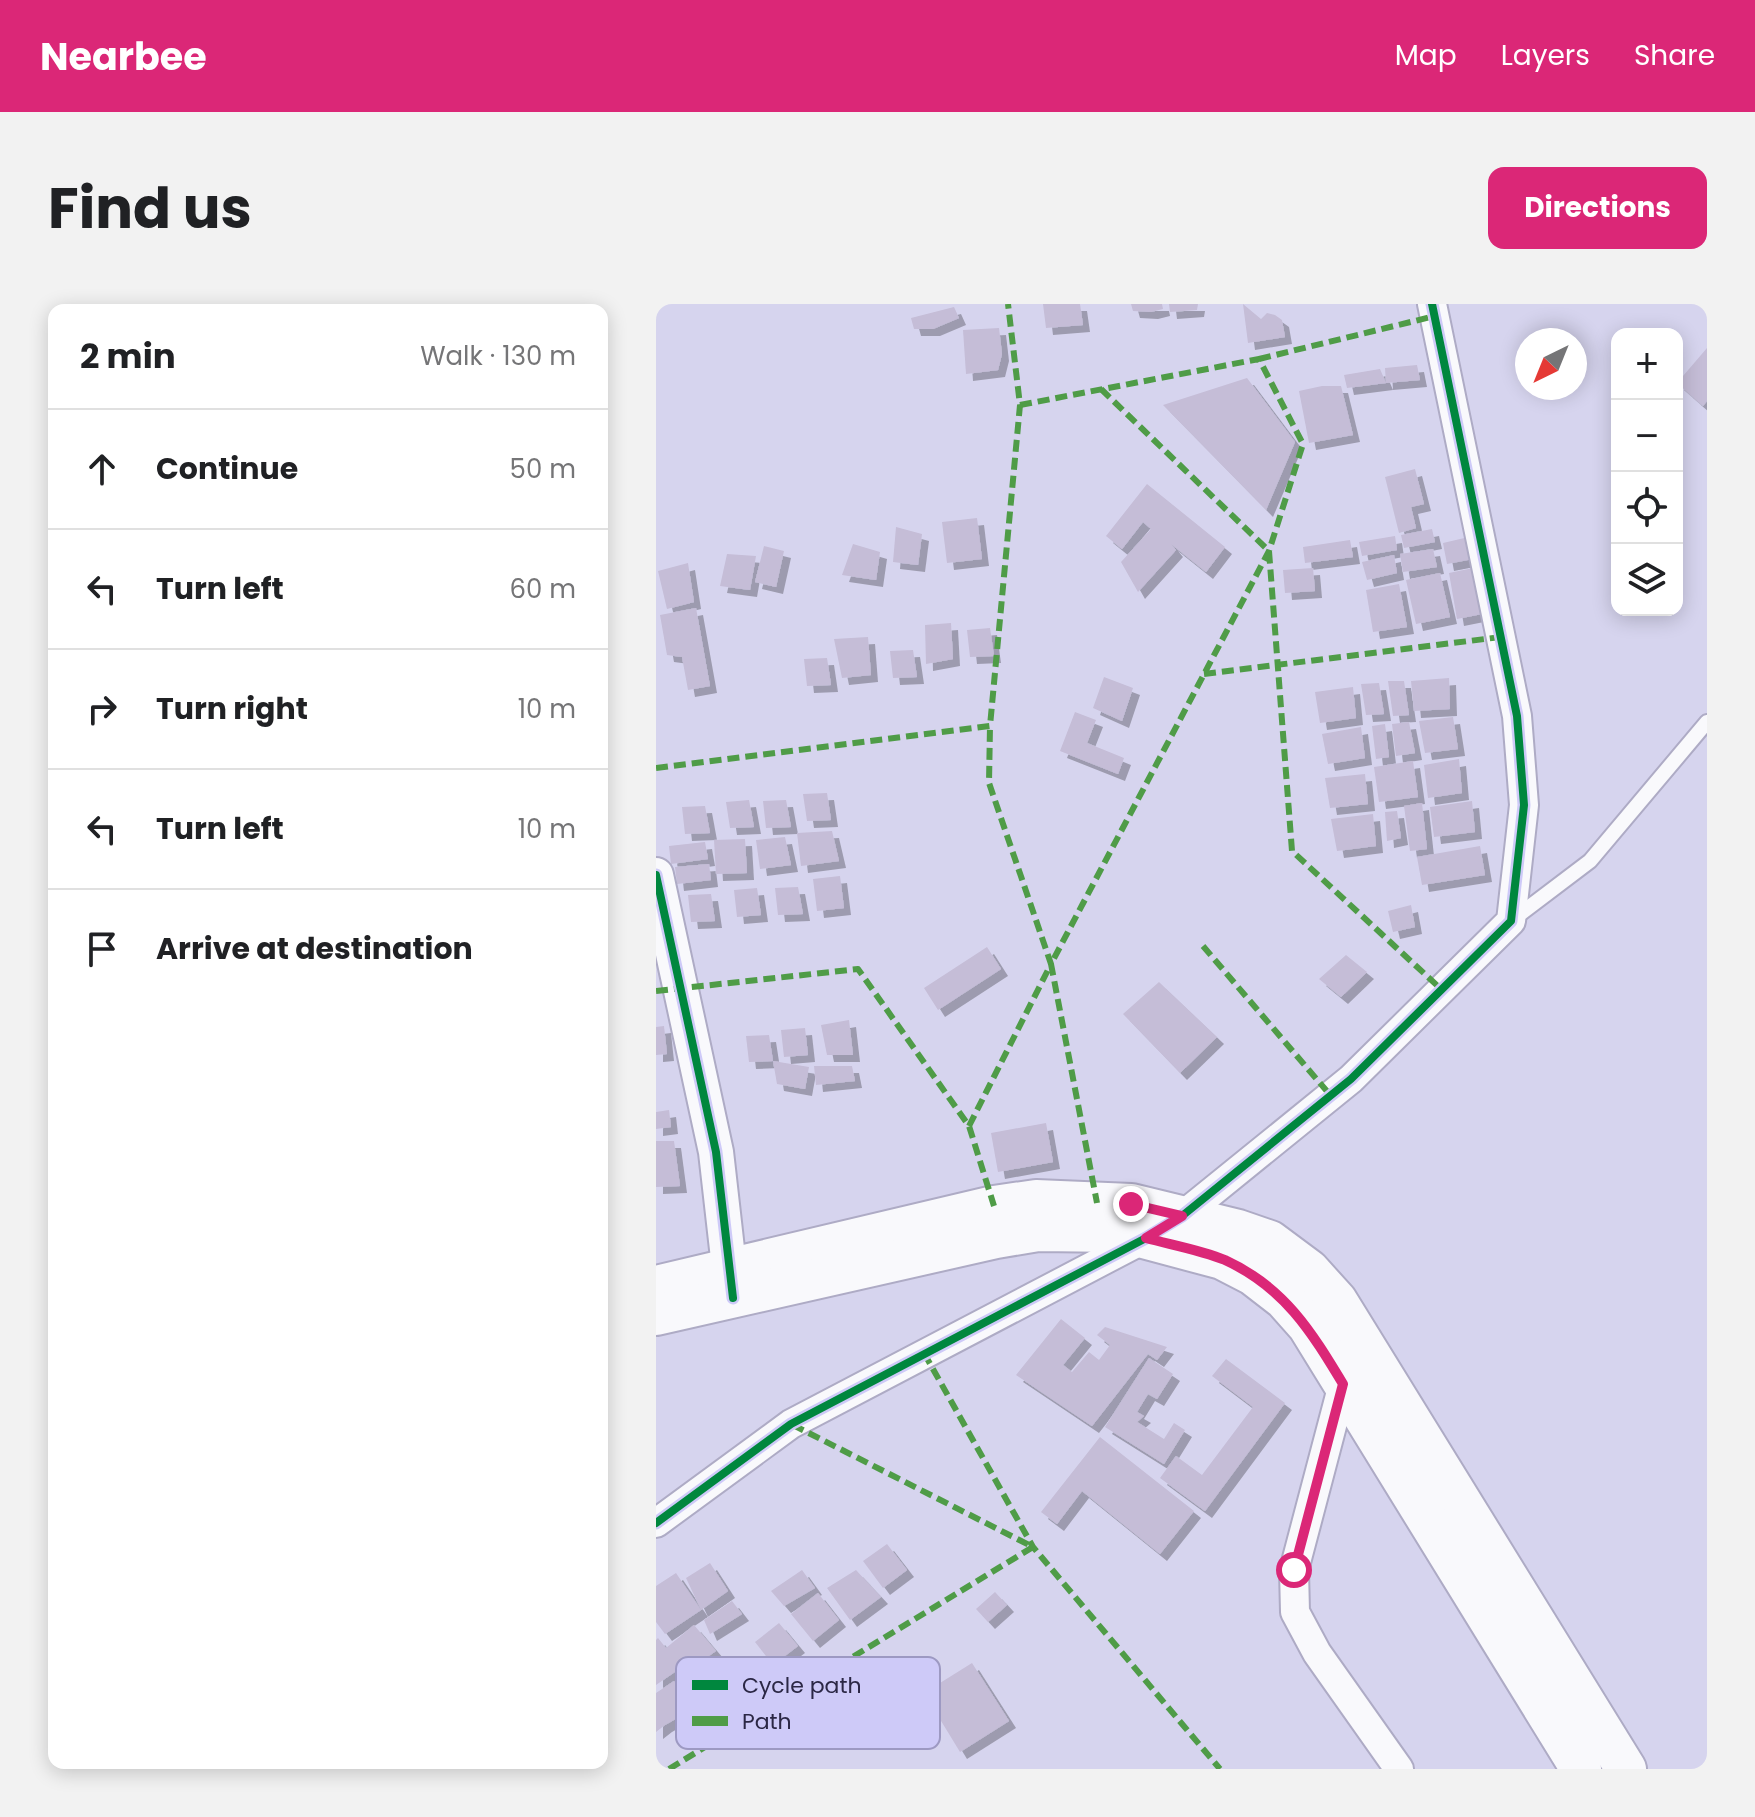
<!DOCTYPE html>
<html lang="en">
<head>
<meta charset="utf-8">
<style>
  :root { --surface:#fff; --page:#f2f2f2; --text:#202124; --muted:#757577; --line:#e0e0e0; --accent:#db2777 }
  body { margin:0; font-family:Poppins,sans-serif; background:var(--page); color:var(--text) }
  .controls { position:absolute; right:24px; top:24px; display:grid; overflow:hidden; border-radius:16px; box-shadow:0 4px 20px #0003 }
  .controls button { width:72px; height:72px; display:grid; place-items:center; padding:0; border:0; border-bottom:2px solid var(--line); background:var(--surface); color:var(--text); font:40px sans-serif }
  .compass { position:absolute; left:859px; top:24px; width:72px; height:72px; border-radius:50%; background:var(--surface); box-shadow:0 4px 20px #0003; rotate:223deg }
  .stop { position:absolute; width:24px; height:24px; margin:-18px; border:6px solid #db2777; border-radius:50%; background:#fff }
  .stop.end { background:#db2777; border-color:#fff; box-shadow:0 2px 8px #0008 }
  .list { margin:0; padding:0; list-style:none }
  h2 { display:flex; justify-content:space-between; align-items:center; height:104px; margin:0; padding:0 32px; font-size:34px }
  h2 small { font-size:26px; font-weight:400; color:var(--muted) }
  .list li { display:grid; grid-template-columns:52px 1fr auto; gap:24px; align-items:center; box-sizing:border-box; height:120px; padding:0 32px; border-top:2px solid var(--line) }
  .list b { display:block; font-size:30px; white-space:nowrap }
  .list em { font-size:26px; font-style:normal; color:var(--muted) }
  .icon { flex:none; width:44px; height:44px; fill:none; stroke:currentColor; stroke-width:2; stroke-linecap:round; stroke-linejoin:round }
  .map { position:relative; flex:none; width:1051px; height:1465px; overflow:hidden; border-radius:16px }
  header { display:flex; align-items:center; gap:48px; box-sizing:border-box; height:112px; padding:0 40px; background:var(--accent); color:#fff }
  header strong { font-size:38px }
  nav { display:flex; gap:44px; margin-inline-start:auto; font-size:28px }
  .intro { display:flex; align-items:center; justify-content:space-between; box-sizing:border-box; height:192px; padding:0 48px }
  h1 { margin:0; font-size:56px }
  .button { padding:20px 36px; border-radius:16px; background:var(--accent); color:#fff; font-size:28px; font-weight:700 }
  main { display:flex; gap:48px; padding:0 48px }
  aside { flex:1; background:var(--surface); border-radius:16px; box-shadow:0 4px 20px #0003 }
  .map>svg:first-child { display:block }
</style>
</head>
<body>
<header>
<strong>Nearbee</strong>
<nav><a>Map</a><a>Layers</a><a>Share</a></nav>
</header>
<div class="intro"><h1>Find us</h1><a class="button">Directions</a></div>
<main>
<aside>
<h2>2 min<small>Walk · 130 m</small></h2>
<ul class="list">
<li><svg class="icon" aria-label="ahead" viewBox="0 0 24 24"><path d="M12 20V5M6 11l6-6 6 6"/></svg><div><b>Continue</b></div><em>50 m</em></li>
<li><svg class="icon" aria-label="left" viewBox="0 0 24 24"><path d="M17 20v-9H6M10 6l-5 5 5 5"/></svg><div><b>Turn left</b></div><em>60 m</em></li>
<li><svg class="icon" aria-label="right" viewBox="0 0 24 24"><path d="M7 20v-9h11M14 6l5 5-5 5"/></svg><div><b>Turn right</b></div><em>10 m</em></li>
<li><svg class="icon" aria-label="left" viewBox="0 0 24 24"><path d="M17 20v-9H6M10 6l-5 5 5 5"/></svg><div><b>Turn left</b></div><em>10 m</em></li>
<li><svg class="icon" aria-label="arrive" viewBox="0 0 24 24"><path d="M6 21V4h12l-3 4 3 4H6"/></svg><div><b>Arrive at destination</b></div></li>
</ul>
</aside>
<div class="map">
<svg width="1051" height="1465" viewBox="0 0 1051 1465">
  <defs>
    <filter id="shadow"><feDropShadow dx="7" dy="7" stdDeviation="0" flood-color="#0004"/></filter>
  </defs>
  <rect width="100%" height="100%" fill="#d6d4ee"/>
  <g fill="#c5bdd7" filter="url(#shadow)">
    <polygon points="387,0 424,0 427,21 390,24"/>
    <polygon points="475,0 506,0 507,5 495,8 477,7"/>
    <polygon points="513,0 542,0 541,6 514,8"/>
    <polygon points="587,0 605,15 611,9 619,11 626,16 629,33 592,39"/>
    <polygon points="298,3 303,14 277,25 258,25 255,14"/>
    <polygon points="343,24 346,50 342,66 310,70 307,26"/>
    <polygon points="1051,44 1051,97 1047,102 1021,79"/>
    <polygon points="761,61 764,76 730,79 729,64"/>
    <polygon points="724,65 730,79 691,84 688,71"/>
    <polygon points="591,74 639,138 610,206 507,101"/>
    <polygon points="666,82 685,82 697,131 653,139 643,87"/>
    <polygon points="759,165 768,200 755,203 760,224 743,229 729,173"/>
    <polygon points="491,180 569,243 550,268 515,240 520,246 482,288 465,258 495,225 487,218 466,245 450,232"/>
    <polygon points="321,214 326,255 291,259 286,218"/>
    <polygon points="240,223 266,230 262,261 237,258"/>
    <polygon points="776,225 779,238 748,244 745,231"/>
    <polygon points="739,232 741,246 706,252 703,238"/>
    <polygon points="817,232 822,254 791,260 787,239"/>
    <polygon points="694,236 697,253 649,259 647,243"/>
    <polygon points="197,240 224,248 220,276 186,271"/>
    <polygon points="108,242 128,247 120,283 99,278"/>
    <polygon points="777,245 781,263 747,268 744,250"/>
    <polygon points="71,250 100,252 94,286 64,282"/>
    <polygon points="738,251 741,269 711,276 706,258"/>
    <polygon points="32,259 38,298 11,305 2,267"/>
    <polygon points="822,263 831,309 801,315 793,269"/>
    <polygon points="657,264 659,287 629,289 627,266"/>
    <polygon points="784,269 794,313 760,320 750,276"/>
    <polygon points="743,280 751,323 717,328 710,286"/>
    <polygon points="40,304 54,382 32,386 26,353 11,351 4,311"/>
    <polygon points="295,319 297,355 270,360 269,321"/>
    <polygon points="334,324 338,352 314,353 311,326"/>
    <polygon points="212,333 215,371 186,374 178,335"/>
    <polygon points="257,346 261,373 237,374 234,347"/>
    <polygon points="171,354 175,381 151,382 148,355"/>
    <polygon points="448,373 477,384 466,417 437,404"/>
    <polygon points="793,374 794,405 758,407 755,377"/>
    <polygon points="732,377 748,377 753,411 737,412"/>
    <polygon points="723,379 728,410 710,411 705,380"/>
    <polygon points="697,383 700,414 664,419 659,388"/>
    <polygon points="419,408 440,416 431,439 468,454 462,470 404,447"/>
    <polygon points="797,413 802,445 769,449 763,417"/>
    <polygon points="753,418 759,449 740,452 736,420"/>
    <polygon points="729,420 733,453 720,455 716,422"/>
    <polygon points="705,423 709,454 672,460 666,430"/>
    <polygon points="803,455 806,489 772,494 768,461"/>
    <polygon points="757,457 762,493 723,498 718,463"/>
    <polygon points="709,470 712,500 674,504 669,474"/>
    <polygon points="171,489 175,516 151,517 147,490"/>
    <polygon points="93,496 98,523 74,524 70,498"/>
    <polygon points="130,496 135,523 110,524 107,497"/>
    <polygon points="816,497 819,528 778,533 774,503"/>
    <polygon points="766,499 771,545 754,547 748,502"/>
    <polygon points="49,502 54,529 29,530 26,503"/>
    <polygon points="741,507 745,534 731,537 729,508"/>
    <polygon points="717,510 720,542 681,547 675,515"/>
    <polygon points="176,527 183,557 145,562 141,529"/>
    <polygon points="129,533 135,561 104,565 100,536"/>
    <polygon points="89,535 91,569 60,570 58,536"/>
    <polygon points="49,538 52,555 15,560 13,542"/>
    <polygon points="824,542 829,571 766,581 761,553"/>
    <polygon points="53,560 55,576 21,580 19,563"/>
    <polygon points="184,572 188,604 161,607 157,575"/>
    <polygon points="142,583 147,610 122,611 119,584"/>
    <polygon points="101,584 105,611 81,613 78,586"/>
    <polygon points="55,590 59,617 35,618 32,591"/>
    <polygon points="755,601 759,623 737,628 732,607"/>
    <polygon points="331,643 345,665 282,706 268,684"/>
    <polygon points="690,651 711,668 685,693 663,675"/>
    <polygon points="503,678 561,733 524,769 467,710"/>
    <polygon points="193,716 197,751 171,751 165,721"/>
    <polygon points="8,722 11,750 0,751 0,723"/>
    <polygon points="149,724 152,751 128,753 125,726"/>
    <polygon points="113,731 117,757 93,758 90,732"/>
    <polygon points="117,757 153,763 149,785 121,780"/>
    <polygon points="158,762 196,762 199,777 160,781"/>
    <polygon points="13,806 15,823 0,825 0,808"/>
    <polygon points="390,819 397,858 342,868 335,829"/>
    <polygon points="0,837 18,837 24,882 0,883"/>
    <polygon points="405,1015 429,1034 407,1061 416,1068 433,1048 443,1056 454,1041 441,1031 449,1023 511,1043 501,1056 492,1050 436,1122 360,1071"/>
    <polygon points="493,1054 517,1070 501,1095 492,1090 481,1108 488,1112 481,1118 508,1135 518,1119 529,1126 508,1160 449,1123"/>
    <polygon points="570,1055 629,1099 549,1207 504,1174 520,1152 546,1171 597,1103 556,1072"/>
    <polygon points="444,1133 538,1207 504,1250 426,1187 401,1220 385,1208"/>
    <polygon points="231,1240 251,1266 227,1284 207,1257"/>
    <polygon points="54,1259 72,1287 45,1306 30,1274"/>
    <polygon points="146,1266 159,1284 128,1302 115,1287"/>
    <polygon points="200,1266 225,1293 194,1316 171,1284"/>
    <polygon points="20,1269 45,1306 9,1330 0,1318 0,1282"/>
    <polygon points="339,1288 351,1301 332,1318 320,1305"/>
    <polygon points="162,1289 183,1316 157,1337 135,1310"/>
    <polygon points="76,1297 86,1310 54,1330 48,1316"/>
    <polygon points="123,1319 142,1342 117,1361 99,1338"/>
    <polygon points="38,1321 60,1347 31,1367 26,1363 0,1381 0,1336 2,1334 10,1344"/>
    <polygon points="316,1359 353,1417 304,1448 268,1389"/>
    <polygon points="18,1377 39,1404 9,1421 0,1428 0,1389"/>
  </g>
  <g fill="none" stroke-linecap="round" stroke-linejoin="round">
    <defs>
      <polyline id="service" points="856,616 934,557 1051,418"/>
      <g id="minor">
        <polyline points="687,1080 638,1266 639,1308 661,1349 743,1465"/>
        <polyline points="0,1219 135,1120 490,934 526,912 695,775 855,617 868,501 861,412 776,0"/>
      </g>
      <polyline id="tertiary" points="0,571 60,848 76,989"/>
      <g id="secondary">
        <polyline points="0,982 338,902 380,896 475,900 582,926 614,937 653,966 681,997 970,1465"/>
        <polyline points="0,1011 340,934 382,927 465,928 566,955 597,971 628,995 652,1022 925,1465"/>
      </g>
    </defs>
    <use href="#service" stroke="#aeabc5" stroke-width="18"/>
    <use href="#minor" stroke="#aeabc5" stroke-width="32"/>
    <use href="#tertiary" stroke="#aeabc5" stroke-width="38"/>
    <use href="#secondary" stroke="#aeabc5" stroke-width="44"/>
    <use href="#service" stroke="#f9f9fc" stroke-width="14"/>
    <use href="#minor" stroke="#f9f9fc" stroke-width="28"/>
    <use href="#tertiary" stroke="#f9f9fc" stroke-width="34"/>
    <use href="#secondary" stroke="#f9f9fc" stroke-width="40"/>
    <g stroke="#4f9c47" stroke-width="6" stroke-dasharray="12 6" stroke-linecap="butt">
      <polyline points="603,55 779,12"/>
      <polyline points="445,85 613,247 636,547 786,686"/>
      <polyline points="364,101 603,55 647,140 613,247 395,660 441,899"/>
      <polyline points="548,370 845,333"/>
      <polyline points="0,464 334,422 364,101 352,0"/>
      <polyline points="547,642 675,792"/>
      <polyline points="0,687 202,665 313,822 338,902"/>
      <polyline points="313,822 395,660 333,479 334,422"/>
      <polyline points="268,1049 377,1243 564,1465"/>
      <polyline points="13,1465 377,1243 135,1120"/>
    </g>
    <defs>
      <g id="cycleway">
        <polyline points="0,571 60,848 77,994"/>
        <polyline points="0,1219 135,1120 490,934 526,912 695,775 855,617 868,501 861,412 776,0"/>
      </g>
    </defs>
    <use href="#cycleway" stroke="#cecaf8" stroke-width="13"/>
    <use href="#cycleway" stroke="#00873e" stroke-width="8"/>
  </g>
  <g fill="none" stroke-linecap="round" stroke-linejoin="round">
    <path stroke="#db2777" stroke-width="10" d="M475,900L526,912L490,934C516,941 545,946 569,956C628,983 655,1027 687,1080L638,1266"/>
  </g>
  <rect x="20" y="1353" width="264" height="92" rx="12" fill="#cecaf8" stroke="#9d99c2" stroke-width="2"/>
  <rect x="36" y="1376" width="36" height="10" fill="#00873e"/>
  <rect x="36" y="1412" width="36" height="10" fill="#4f9c47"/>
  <g font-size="22" fill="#2b2745">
    <text x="86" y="1389">Cycle path</text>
    <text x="86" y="1425">Path</text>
  </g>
</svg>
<div class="controls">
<button>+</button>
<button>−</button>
<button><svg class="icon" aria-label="locate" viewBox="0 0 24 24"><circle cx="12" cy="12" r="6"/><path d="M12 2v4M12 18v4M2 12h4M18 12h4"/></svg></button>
<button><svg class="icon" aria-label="layers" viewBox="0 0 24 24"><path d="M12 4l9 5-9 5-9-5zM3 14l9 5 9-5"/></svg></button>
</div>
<svg class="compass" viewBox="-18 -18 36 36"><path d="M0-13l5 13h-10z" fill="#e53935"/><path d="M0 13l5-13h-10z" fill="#757577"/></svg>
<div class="stop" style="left:638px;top:1266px"></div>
<div class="stop end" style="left:475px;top:900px"></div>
</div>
</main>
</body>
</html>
